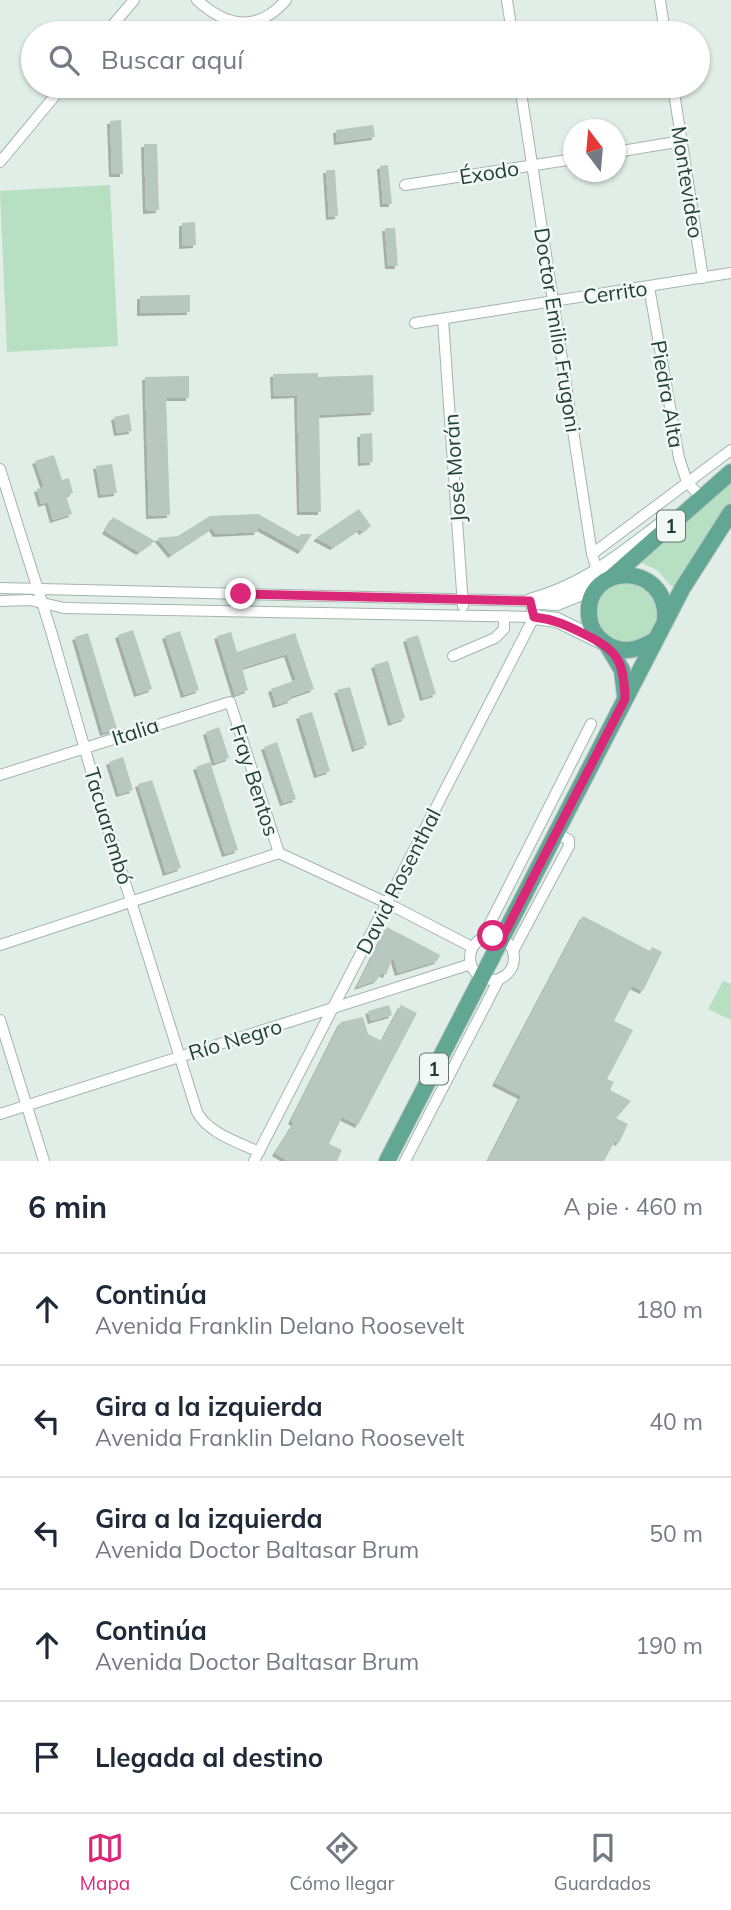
<!DOCTYPE html>
<html lang="es">
<head>
<meta charset="utf-8">
<style>
  :root { --surface:#fff; --page:#f2f2f3; --text:#1f2937; --muted:#747a83; --line:#e0e1e3; --accent:#db2777 }
  body { margin:0; font-family:Mulish,sans-serif; background:var(--page); color:var(--text) }
  .compass { position:absolute; left:563px; top:119px; width:63px; height:63px; border-radius:50%; background:var(--surface); box-shadow:0 2px 5px #0004; rotate:344deg }
  .stop { position:absolute; width:21px; height:21px; margin:-16px; border:5px solid #db2777; border-radius:50%; background:#fff }
  .stop.end { background:#db2777; border-color:#fff; box-shadow:0 2px 7px #0008 }
  .list { margin:0; padding:0; list-style:none }
  h2 { display:flex; justify-content:space-between; align-items:center; height:91px; margin:0; padding:0 28px; font-size:30px }
  h2 small { font-size:23px; font-weight:400; color:var(--muted) }
  .list li { display:grid; grid-template-columns:46px 1fr auto; gap:21px; align-items:center; box-sizing:border-box; height:112px; padding:0 28px; border-top:2px solid var(--line) }
  .list b { display:block; font-size:26px; white-space:nowrap }
  .list p { margin:0; font-size:23px; white-space:nowrap; color:var(--muted) }
  .list em { font-size:23px; font-style:normal; color:var(--muted) }
  .icon { flex:none; width:38px; height:38px; fill:none; stroke:currentColor; stroke-width:2; stroke-linecap:round; stroke-linejoin:round }
  .map { position:relative; flex:none; width:731px; height:1161px; overflow:hidden }
  .search { position:absolute; background:var(--surface); box-shadow:0 2px 5px #0004; left:21px; right:21px; top:21px; height:77px; display:flex; align-items:center; gap:18px; box-sizing:border-box; padding:0 24px; border-radius:38px; color:var(--muted); font-size:26px }
  .sheet { height:651px; background:var(--surface) }
  nav { display:flex; justify-content:space-around; align-items:center; box-sizing:border-box; height:98px; border-top:2px solid var(--line); background:var(--surface); font-size:19px; color:var(--muted) }
  nav a { display:grid; justify-items:center; gap:4px }
  nav .on { color:var(--accent) }
  .map>svg:first-child { display:block }
</style>
</head>
<body>
<div class="map">
<svg width="731" height="1161" viewBox="0 0 731 1161">
  <defs>
    <filter id="shadow"><feDropShadow dx="-3" dy="3" stdDeviation="0" flood-color="#0004"/></filter>
  </defs>
  <rect width="100%" height="100%" fill="#e1ede7"/>
  <g fill="#b7e0c2">
    <polygon points="110,185 118,346 7,352 0,191"/>
    <polygon points="731,478 731,502 675,586 671,586 657,570 639,562"/>
    <path d="M633,580L655,596C656,603 659,612 658,618C649,656 590,645 596,607C597,600 603,593 607,587Z"/>
    <polygon points="723,981 731,984 731,1020 708,1009"/>
  </g>
  <g fill="#b6c8c0" filter="url(#shadow)">
    <polygon points="121,120 123,174 112,174 110,121"/>
    <polygon points="373,125 375,137 337,142 336,130"/>
    <polygon points="144,144 157,144 159,210 146,211"/>
    <polygon points="388,165 392,204 383,204 380,166"/>
    <polygon points="326,170 335,170 338,216 329,217"/>
    <polygon points="195,222 196,245 182,246 182,223"/>
    <polygon points="385,228 395,228 398,266 388,266"/>
    <polygon points="190,295 190,312 140,313 140,296"/>
    <polygon points="318,373 318,377 373,375 374,412 319,415 321,512 300,512 297,395 274,396 273,374"/>
    <polygon points="189,376 189,398 166,398 170,515 149,516 145,377"/>
    <polygon points="129,414 132,431 117,433 114,417"/>
    <polygon points="372,433 373,462 361,463 360,434"/>
    <polygon points="54,455 62,480 69,478 73,493 66,496 72,514 53,520 48,502 41,504 37,489 44,487 35,461"/>
    <polygon points="112,464 117,493 101,495 96,466"/>
    <polygon points="359,509 371,526 362,532 360,529 333,547 316,538"/>
    <polygon points="258,514 299,537 301,534 312,534 301,551 258,527 257,532 216,534 212,528 171,555 157,538 178,536 210,516"/>
    <polygon points="113,517 155,541 139,552 105,531"/>
    <polygon points="133,630 152,689 137,694 118,635"/>
    <polygon points="180,631 199,690 184,695 165,636"/>
    <polygon points="231,632 237,652 295,633 314,689 290,697 291,700 276,705 271,689 296,680 287,654 242,668 248,690 235,695 217,636"/>
    <polygon points="88,633 117,729 103,733 75,637"/>
    <polygon points="418,635 436,694 423,698 406,639"/>
    <polygon points="388,661 405,718 391,723 374,665"/>
    <polygon points="350,687 367,745 355,749 337,690"/>
    <polygon points="312,712 330,771 317,775 299,716"/>
    <polygon points="219,727 229,758 215,763 206,732"/>
    <polygon points="277,742 296,799 283,803 264,747"/>
    <polygon points="123,757 133,790 119,794 109,762"/>
    <polygon points="210,762 238,850 225,854 196,767"/>
    <polygon points="152,780 181,868 166,873 138,784"/>
    <polygon points="583,916 650,951 652,947 662,952 643,991 632,986 614,1021 633,1030 607,1079 614,1082 610,1090 631,1101 616,1118 628,1124 619,1143 615,1141 604,1161 488,1161 521,1096 495,1083"/>
    <polygon points="387,927 440,955 437,961 398,973 393,957 386,975 381,973 377,980 357,987"/>
    <polygon points="389,1005 392,1015 371,1021 368,1011"/>
    <polygon points="401,1005 417,1013 358,1125 342,1117 329,1144 342,1150 337,1161 288,1161 275,1153 294,1123 291,1121 341,1022 363,1017 368,1034 382,1041"/>
  </g>
  <g fill="none" stroke-linecap="round" stroke-linejoin="round">
    <defs>
      <g id="street">
        <path d="M197,0C227,27 257,33 286,0"/>
        <polyline points="507,0 512,33"/>
        <polyline points="660,0 665,33"/>
        <polyline points="106,33 134,0"/>
        <polyline points="520,86 592,554 598,573"/>
        <polyline points="673,86 703,278"/>
        <polyline points="616,152 682,141"/>
        <polyline points="0,162 63,86"/>
        <polyline points="405,185 574,159"/>
        <polyline points="649,287 679,458 687,482 699,495"/>
        <polyline points="443,319 463,606"/>
        <polyline points="415,323 731,273"/>
        <path d="M0,469L51,631L103,812L197,1112C208,1133 238,1142 259,1152"/>
        <polyline points="592,554 731,450"/>
        <polyline points="0,588 530,601 534,617 254,1161"/>
        <polyline points="0,601 30,600 64,608 534,617"/>
        <polyline points="453,656 495,638 504,629 504,616"/>
        <polyline points="0,775 230,702 279,853 387,903 472,947"/>
        <circle cx="492" cy="958" r="22"/>
        <polyline points="483,937 591,724"/>
        <polyline points="0,945 279,853"/>
        <polyline points="513,951 569,846 569,840 556,833"/>
        <polyline points="0,1020 44,1161"/>
        <polyline points="0,1114 471,964"/>
        <polyline points="405,1161 499,979"/>
      </g>
      <g id="secondary">
        <path d="M530,601C587,585 619,556 666,521"/>
        <polyline points="538,602 557,603 599,586"/>
        <polyline points="534,617 557,620 604,643"/>
      </g>
      <g id="primary">
        <polyline points="612,577 731,472"/>
        <path d="M655,640C639,650 621,655 605,643C596,637 590,627 589,616C584,562 670,560 665,621"/>
        <polyline points="607,645 622,670 625,696"/>
        <polyline points="387,1161 682,589 731,512"/>
      </g>
    </defs>
    <use href="#street" stroke="#a3b5ae" stroke-width="12"/>
    <use href="#secondary" stroke="#9ebab0" stroke-width="16"/>
    <use href="#primary" stroke="#c0c9c7" stroke-width="18"/>
    <use href="#street" stroke="#fff" stroke-width="10"/>
    <use href="#secondary" stroke="#fff" stroke-width="14"/>
    <use href="#primary" stroke="#61a794" stroke-width="16"/>
  </g>
  <g fill="none" stroke-linecap="round" stroke-linejoin="round">
    <path stroke="#db2777" stroke-width="9" d="M241,594L530,601L534,617C552,619 564,624 580,632C616,649 624,658 625,699L502,938L493,936"/>
  </g>
  <g text-anchor="middle" dominant-baseline="central" stroke-width="5" stroke-linejoin="round" paint-order="stroke">
    <g fill="#f2f9f5" stroke="#5e776f" stroke-width="2">
      <rect x="657" y="510.5" width="28" height="31" rx="5"/>
      <rect x="420" y="1053.5" width="28" height="31" rx="5"/>
    </g>
    <g font-size="19" font-weight="bold" fill="#1f3f36">
      <text x="671" y="526">1</text>
      <text x="434" y="1069">1</text>
    </g>
    <g font-size="21" fill="#1f3f36" stroke="#f2f9f5">
      <text transform="translate(489 172) rotate(-9)">Éxodo</text>
      <text transform="translate(688 182) rotate(81)">Montevideo</text>
      <text transform="translate(615 292) rotate(-8)">Cerrito</text>
      <text transform="translate(558 330) rotate(81)">Doctor Emilio Frugoni</text>
      <text transform="translate(668 394) rotate(80)">Piedra Alta</text>
      <text transform="translate(454 468) rotate(-94)">José Morán</text>
      <text transform="translate(135 731) rotate(-18)">Italia</text>
      <text transform="translate(255 780) rotate(72)">Fray Bentos</text>
      <text transform="translate(109 826) rotate(73)">Tacuarembó</text>
      <text transform="translate(398 881) rotate(-63)">David Rosenthal</text>
      <text transform="translate(235 1039) rotate(-17)">Río Negro</text>
    </g>
  </g>
</svg>
<svg class="compass" viewBox="-18 -18 36 36"><path d="M0-13l5 13h-10z" fill="#e53935"/><path d="M0 13l5-13h-10z" fill="#747a83"/></svg>
<div class="stop" style="left:493px;top:936px"></div>
<div class="stop end" style="left:241px;top:594px"></div>
<div class="search"><svg class="icon" aria-label="search" viewBox="0 0 24 24"><circle cx="10" cy="10" r="6"/><path d="M15 15l6 6"/></svg>Buscar aquí</div>
</div>
<section class="sheet">
<h2>6 min<small>A pie · 460 m</small></h2>
<ul class="list">
<li><svg class="icon" aria-label="ahead" viewBox="0 0 24 24"><path d="M12 20V5M6 11l6-6 6 6"/></svg><div><b>Continúa</b><p>Avenida Franklin Delano Roosevelt</p></div><em>180 m</em></li>
<li><svg class="icon" aria-label="left" viewBox="0 0 24 24"><path d="M17 20v-9H6M10 6l-5 5 5 5"/></svg><div><b>Gira a la izquierda</b><p>Avenida Franklin Delano Roosevelt</p></div><em>40 m</em></li>
<li><svg class="icon" aria-label="left" viewBox="0 0 24 24"><path d="M17 20v-9H6M10 6l-5 5 5 5"/></svg><div><b>Gira a la izquierda</b><p>Avenida Doctor Baltasar Brum</p></div><em>50 m</em></li>
<li><svg class="icon" aria-label="ahead" viewBox="0 0 24 24"><path d="M12 20V5M6 11l6-6 6 6"/></svg><div><b>Continúa</b><p>Avenida Doctor Baltasar Brum</p></div><em>190 m</em></li>
<li><svg class="icon" aria-label="arrive" viewBox="0 0 24 24"><path d="M6 21V4h12l-3 4 3 4H6"/></svg><div><b>Llegada al destino</b></div></li>
</ul>
</section>
<nav>
<a class="on"><svg class="icon" aria-label="map" viewBox="0 0 24 24"><path d="M3 6l6-2 6 2 6-2v14l-6 2-6-2-6 2zM9 4v14M15 6v14"/></svg>Mapa</a>
<a><svg class="icon" aria-label="directions" viewBox="0 0 24 24"><path d="M12 3l9 9-9 9-9-9zM9 14v-3h6M13 9l2 2-2 2"/></svg>Cómo llegar</a>
<a><svg class="icon" aria-label="saved" viewBox="0 0 24 24"><path d="M7 4h10v16l-5-4-5 4z"/></svg>Guardados</a>
</nav>
</body>
</html>
